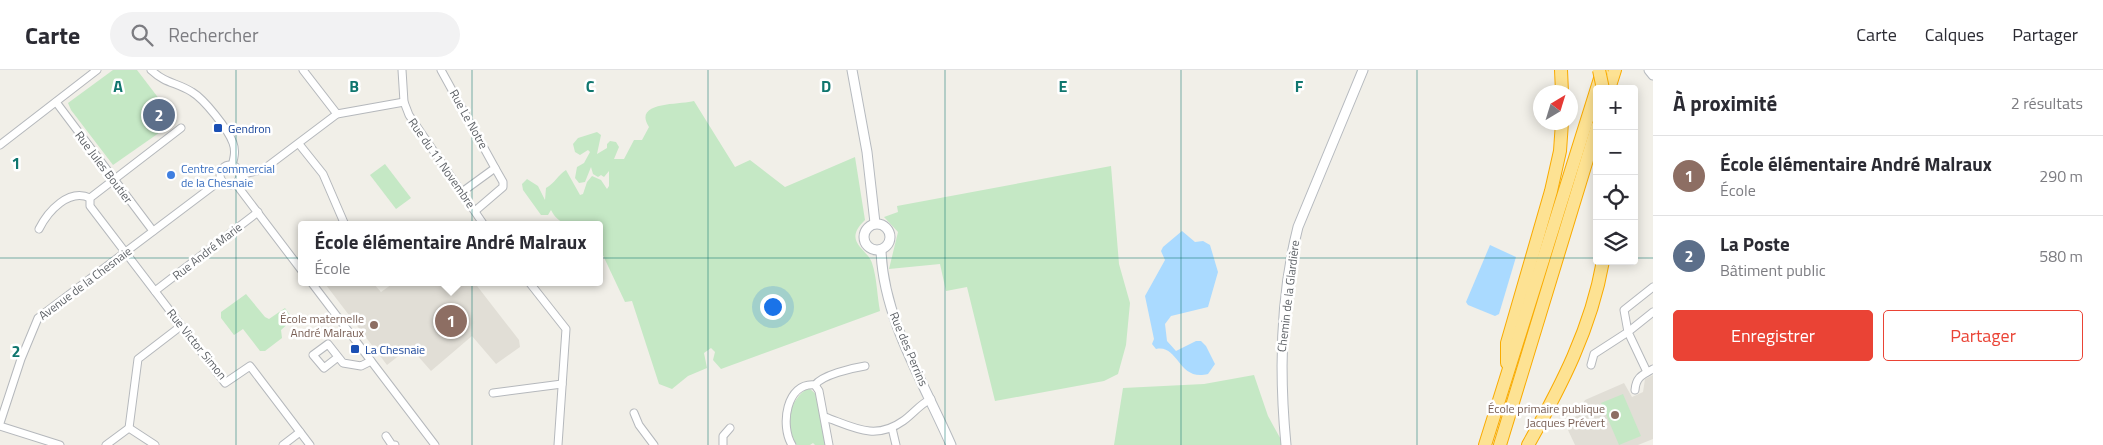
<!DOCTYPE html>
<html lang="fr">
<head>
<meta charset="utf-8">
<style>
  :root { --surface:#fff; --page:#f2f2f3; --text:#2b2b33; --muted:#7c7c81; --line:#e1e1e2; --accent:#ea4335 }
  body { margin:0; font-family:"Titillium Web",sans-serif; background:var(--page); color:var(--text) }
  .controls { position:absolute; right:15px; top:15px; display:grid; overflow:hidden; border-radius:5px; box-shadow:0 2px 12px #0003 }
  .controls button { width:45px; height:45px; display:grid; place-items:center; padding:0; border:0; border-bottom:1px solid var(--line); background:var(--surface); color:var(--text); font:25px sans-serif }
  .compass { position:absolute; left:1533px; top:15px; width:45px; height:45px; border-radius:50%; background:var(--surface); box-shadow:0 2px 12px #0003; rotate:38deg }
  .you { position:absolute; left:772px; top:236px; width:18px; height:18px; margin:-12px; border:4px solid #fff; border-radius:50%; background:#1a73e8; box-shadow:0 0 0 8px #1a73e833 }
  .badge { display:grid; place-items:center; width:32px; height:32px; border-radius:50%; background:var(--accent); color:#fff; font-size:16px; font-weight:700 }
  .pin { position:absolute; translate:-50% -50%; border:2px solid #fff; box-shadow:0 1px 5px #0006 }
  .popup { position:absolute; left:298px; top:151px; width:305px; height:65px; box-sizing:border-box; display:grid; place-content:center; border-radius:5px; background:var(--surface); filter:drop-shadow(0 1px 4px #0005); font-size:16px; white-space:nowrap; color:var(--muted) }
  .popup b { font-size:19px; color:var(--text) }
  .popup::after { content:''; position:absolute; left:50%; top:100%; margin-left:-10px; border:10px solid transparent; border-top-color:var(--surface) }
  .list { margin:0; padding:0; list-style:none }
  h2 { display:flex; justify-content:space-between; align-items:center; height:65px; margin:0; padding:0 20px; font-size:21px }
  h2 small { font-size:16px; font-weight:400; color:var(--muted) }
  .list li { display:grid; grid-template-columns:32px 1fr auto; gap:15px; align-items:center; box-sizing:border-box; height:80px; padding:0 20px; border-top:1px solid var(--line) }
  .list b { display:block; font-size:19px; white-space:nowrap }
  .list p { margin:0; font-size:16px; white-space:nowrap; color:var(--muted) }
  .list em { font-size:16px; font-style:normal; color:var(--muted) }
  .actions { display:flex; gap:10px; padding:15px 20px }
  .actions a { flex:1; padding:11px 0; border:1px solid var(--accent); border-radius:5px; text-align:center; font-size:18px; color:var(--accent) }
  .actions .main { background:var(--accent); color:#fff }
  .icon { flex:none; width:28px; height:28px; fill:none; stroke:currentColor; stroke-width:2; stroke-linecap:round; stroke-linejoin:round }
  .map { position:relative; flex:none; width:1653px; height:375px; overflow:hidden }
  header { display:flex; align-items:center; gap:30px; box-sizing:border-box; height:70px; padding:0 25px; background:var(--surface); border-bottom:1px solid var(--line) }
  header strong { font-size:24px }
  nav { display:flex; gap:28px; margin-inline-start:auto; font-size:18px }
  .search { width:350px; height:45px; background:var(--page); display:flex; align-items:center; gap:12px; box-sizing:border-box; padding:0 18px; border-radius:28px; color:var(--muted); font-size:19px }
  main { display:flex }
  aside { flex:1; background:var(--surface) }
  .map>svg:first-child { display:block }
</style>
</head>
<body>
<header>
<strong>Carte</strong>
<div class="search"><svg class="icon" aria-label="search" viewBox="0 0 24 24"><circle cx="10" cy="10" r="6"/><path d="M15 15l6 6"/></svg>Rechercher</div>
<nav><a>Carte</a><a>Calques</a><a>Partager</a></nav>
</header>
<main>
<div class="map">
<svg width="1653" height="375" viewBox="0 0 1653 375">
  <rect width="100%" height="100%" fill="#f1efe8"/>
  <g fill="#e1ded6">
    <polygon points="329,212 372,212 381,222 395,212 474,212 519,270 520,277 496,294 472,266 431,301 410,277 387,295 326,215"/>
    <polygon points="1653,305 1653,369 1638,375 1575,375 1568,360 1585,330 1624,313 1632,327 1643,322 1645,309"/>
  </g>
  <g fill="#c5e8c5">
    <polygon points="113,0 137,0 176,51 113,95 71,40 68,33"/>
    <path d="M694,31L735,97L750,90L785,117L855,87L865,150C842,172 867,178 872,193C877,208 877,226 880,241L721,299L713,290L715,282L711,278L704,283L707,298L688,306L672,319L659,314L632,231L625,232L600,179V155C580,155 561,160 551,140L548,145H541L523,120L522,114L527,109L538,116L545,130L546,118C555,113 558,105 566,100L580,125L583,124L587,112L592,106L601,110L607,119L609,116V101L604,107L601,105L598,107L593,104L591,97L585,112L579,113L575,108L577,97L584,93L590,82L588,80L580,85L575,82L573,74L578,68L597,62L601,65L597,84L607,78V74L610,71L616,72L619,77L614,89H624L634,70H642L649,57C632,31 681,35 694,31Z"/>
    <polygon points="385,94 411,128 396,139 370,105"/>
    <polygon points="1111,96 1119,194 1130,233 1126,275 1118,304 1104,311 995,331 967,217 946,221 940,194 889,199 898,162 884,147 898,142 897,136"/>
    <polygon points="246,224 265,247 269,249 285,238 293,249 281,260 282,268 265,281 260,281 243,259 234,265 221,248 221,242"/>
    <polygon points="1254,305 1268,346 1284,375 1114,375 1123,318 1204,314"/>
    <path d="M810,319L817,325L825,375H815L813,373L810,375H797C783,356 788,334 805,320Z"/>
    <polygon points="1623,324 1641,366 1619,375 1601,333"/>
  </g>
  <g fill="#aadaff">
    <path d="M1182,161L1195,172L1203,171L1210,175L1218,202L1208,237L1171,246L1165,254L1167,271L1176,281L1196,271H1201L1206,276L1215,294L1208,304C1178,312 1179,274 1156,279L1152,274L1154,269L1145,226L1165,190L1161,181L1163,177Z"/>
    <polygon points="1490,175 1516,187 1499,244 1495,246 1468,235 1466,232"/>
  </g>
  <g fill="none" stroke-linecap="round" stroke-linejoin="round">
    <defs>
      <g id="street">
        <path d="M151,0C166,14 176,12 192,22C204,29 228,59 233,73C236,81 234,88 232,96"/>
        <polyline points="303,0 337,44"/>
        <polyline points="402,0 404,32 409,45 484,155"/>
        <polyline points="441,0 495,98 462,122"/>
        <polyline points="56,32 153,161"/>
        <polyline points="181,58 90,128 90,136 225,313 250,296 310,375"/>
        <polyline points="299,74 323,104 345,155"/>
        <polyline points="0,75 97,0"/>
        <circle cx="230" cy="105" r="10"/>
        <polyline points="240,105 264,99 337,44 404,32"/>
        <polyline points="236,114 302,201"/>
        <polyline points="475,141 503,117 503,112 495,98"/>
        <path d="M39,159C48,141 69,118 90,128"/>
        <polyline points="311,212 435,375"/>
        <polyline points="529,212 566,259 558,375"/>
        <polyline points="155,221 258,142"/>
        <polyline points="338,287 324,298 313,285 328,274 343,293 361,296 371,291"/>
        <polyline points="1591,295 1594,284 1628,262 1624,240 1653,217"/>
        <polyline points="1647,302 1628,262 1653,242"/>
        <polyline points="815,315 819,321 829,375"/>
        <path d="M1635,320C1636,307 1642,305 1653,299"/>
        <polyline points="493,323 562,314"/>
        <polyline points="634,343 639,355 654,375"/>
        <path d="M825,347C853,357 875,371 903,351C913,344 920,334 931,329"/>
        <polyline points="0,353 21,289 38,248 221,110"/>
        <polyline points="0,356 60,375"/>
        <polyline points="129,358 138,289 181,256"/>
        <polyline points="892,358 896,375"/>
        <polyline points="386,366 392,375 395,375"/>
        <polyline points="106,375 129,358 155,375"/>
        <polyline points="283,375 300,362"/>
        <polyline points="723,375 723,366 730,358"/>
        <path d="M792,375C780,356 786,312 815,315C822,305 852,298 865,296"/>
      </g>
      <g id="secondary">
        <polyline points="852,0 867,82 875,153"/>
        <polyline points="1649,0 1653,5"/>
        <circle cx="877" cy="167" r="13"/>
        <path d="M881,180C883,248 924,313 951,375"/>
        <path d="M1286,375C1279,302 1280,228 1298,157L1363,0"/>
      </g>
      <g id="highway">
        <polyline points="1561,0 1562,22"/>
        <polyline points="1609,19 1615,0"/>
        <polyline points="1507,293 1507,273 1551,121 1560,81 1562,52"/>
        <polyline points="1485,375 1602,2"/>
        <polyline points="1500,375 1597,57"/>
        <path d="M1528,375C1561,316 1591,259 1603,191"/>
      </g>
    </defs>
    <use href="#street" stroke="#b5b8bc" stroke-width="9"/>
    <use href="#secondary" stroke="#b6babf" stroke-width="11"/>
    <use href="#highway" stroke="#f9ab00" stroke-width="14"/>
    <use href="#street" stroke="#fff" stroke-width="7"/>
    <use href="#secondary" stroke="#fff" stroke-width="9"/>
    <use href="#highway" stroke="#fde293" stroke-width="12"/>
    <defs>
      <polyline id="highway-bridge" points="1599,0 1603,19"/>
    </defs>
    <use href="#highway-bridge" stroke="#f9ab00" stroke-width="14" stroke-linecap="butt"/>
    <use href="#highway-bridge" stroke="#fde293" stroke-width="12"/>
  </g>
  <path fill="none" stroke="#0f766e" stroke-width="1" stroke-opacity="0.55" d="M236,0V375M472,0V375M708,0V375M945,0V375M1181,0V375M1417,0V375M0,188H1597M1634,188H1653"/>
  <g fill="#1a4fb4" stroke="#fff" stroke-width="2">
    <rect x="213" y="53" width="10" height="10" rx="2.5"/>
    <rect x="350" y="274" width="10" height="10" rx="2.5"/>
  </g>
  <circle fill="#3f7fe0" stroke="#fff" stroke-width="2" cx="171" cy="105" r="5"/>
  <g fill="#8d6e63" stroke="#fff" stroke-width="2">
    <circle cx="374" cy="255" r="5"/>
    <circle cx="1615" cy="345" r="5"/>
  </g>
  <g text-anchor="middle" dominant-baseline="central" stroke-width="5" stroke-linejoin="round" paint-order="stroke">
    <g font-size="12" fill="#5f6368" stroke="#fff">
      <text transform="translate(469 49) rotate(61)">Rue Le Notre</text>
      <text transform="translate(442 93) rotate(55)">Rue du 11 Novembre</text>
      <text transform="translate(104 97) rotate(53)">Rue Jules Boutier</text>
      <text transform="translate(207 181) rotate(-38)">Rue André Marie</text>
      <text transform="translate(85 213) rotate(-37)">Avenue de la Chesnaie</text>
      <text transform="translate(1288 226) rotate(-83)">Chemin de la Glardière</text>
      <text transform="translate(197 274) rotate(51)">Rue Victor Simon</text>
      <text transform="translate(909 279) rotate(67)">Rue des Perrins</text>
    </g>
    <g font-size="12" fill="#164399" stroke="#fff" text-anchor="start">
      <text x="228" y="58">Gendron</text>
      <text x="365" y="279">La Chesnaie</text>
    </g>
    <g font-size="12" fill="#366cbe" stroke="#fff" text-anchor="start">
      <text x="181" y="98">Centre commercial<tspan x="181" dy="14">de la Chesnaie</tspan></text>
    </g>
    <g font-size="12" fill="#785e54" stroke="#fff" text-anchor="end">
      <text x="364" y="248">École maternelle<tspan x="364" dy="14">André Malraux</tspan></text>
      <text x="1605" y="338">École primaire publique<tspan x="1605" dy="14">Jacques Prévert</tspan></text>
    </g>
  </g>
  <g font-size="16" text-anchor="middle" font-weight="bold" fill="#0f766e" stroke="#fff" stroke-width="5" stroke-linejoin="round" paint-order="stroke">
    <text x="118" y="22">A</text>
    <text x="354" y="22">B</text>
    <text x="590" y="22">C</text>
    <text x="826" y="22">D</text>
    <text x="1063" y="22">E</text>
    <text x="1299" y="22">F</text>
    <text x="16" y="99">1</text>
    <text x="16" y="287">2</text>
  </g>
</svg>
<div class="controls">
<button>+</button>
<button>−</button>
<button><svg class="icon" aria-label="locate" viewBox="0 0 24 24"><circle cx="12" cy="12" r="6"/><path d="M12 2v4M12 18v4M2 12h4M18 12h4"/></svg></button>
<button><svg class="icon" aria-label="layers" viewBox="0 0 24 24"><path d="M12 4l9 5-9 5-9-5zM3 14l9 5 9-5"/></svg></button>
</div>
<svg class="compass" viewBox="-18 -18 36 36"><path d="M0-13l5 13h-10z" fill="#e53935"/><path d="M0 13l5-13h-10z" fill="#7c7c81"/></svg>
<div class="you"></div>
<div class="pin badge" style="left:451px;top:251px;background:#8d6e63">1</div>
<div class="popup"><b>École élémentaire André Malraux</b>École</div>
<div class="pin badge" style="left:159px;top:45px;background:#5c6f8a">2</div>
</div>
<aside>
<h2>À proximité<small>2 résultats</small></h2>
<ul class="list">
<li><span class="badge" style="background:#8d6e63">1</span><div><b>École élémentaire André Malraux</b><p>École</p></div><em>290 m</em></li>
<li><span class="badge" style="background:#5c6f8a">2</span><div><b>La Poste</b><p>Bâtiment public</p></div><em>580 m</em></li>
</ul>
<div class="actions"><a class="main">Enregistrer</a><a>Partager</a></div>
</aside>
</main>
</body>
</html>
